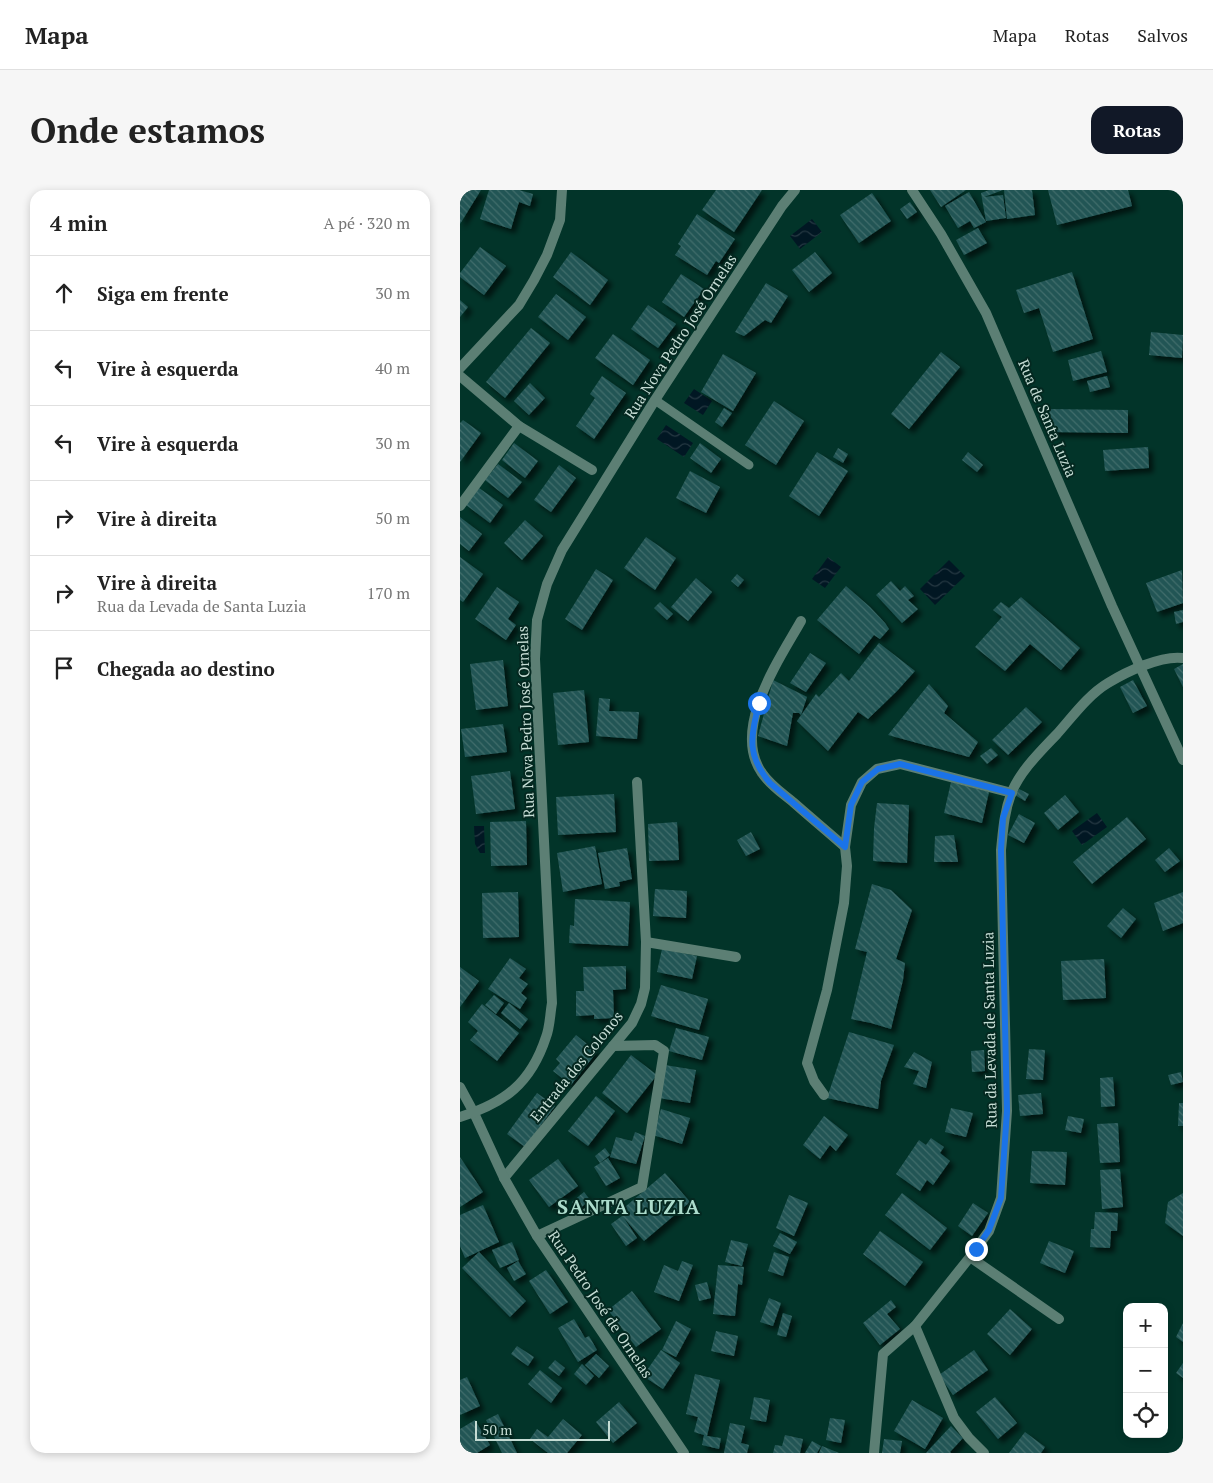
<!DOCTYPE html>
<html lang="pt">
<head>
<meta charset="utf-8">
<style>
  :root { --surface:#fff; --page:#f6f6f6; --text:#222; --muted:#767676; --line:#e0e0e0; --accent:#111827 }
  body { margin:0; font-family:"PT Serif",serif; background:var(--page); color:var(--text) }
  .controls { position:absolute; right:15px; bottom:15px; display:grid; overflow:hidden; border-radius:10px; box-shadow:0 2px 8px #0003 }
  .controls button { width:45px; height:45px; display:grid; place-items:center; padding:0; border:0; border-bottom:1px solid var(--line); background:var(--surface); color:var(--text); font:25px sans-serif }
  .scale { position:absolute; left:15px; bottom:12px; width:135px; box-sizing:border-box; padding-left:5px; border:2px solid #c5dcd4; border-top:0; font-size:14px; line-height:18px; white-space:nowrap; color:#c5dcd4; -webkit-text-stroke:4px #042820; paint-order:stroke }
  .stop { position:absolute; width:15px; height:15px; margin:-11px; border:4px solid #1a73e8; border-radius:50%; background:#fff }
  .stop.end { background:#1a73e8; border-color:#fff; box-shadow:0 1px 5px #0008 }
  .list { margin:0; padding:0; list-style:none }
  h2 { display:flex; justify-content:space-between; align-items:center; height:65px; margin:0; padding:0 20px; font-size:21px }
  h2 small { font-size:16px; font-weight:400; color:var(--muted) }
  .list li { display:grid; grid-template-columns:32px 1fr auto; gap:15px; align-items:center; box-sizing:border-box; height:75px; padding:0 20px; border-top:1px solid var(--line) }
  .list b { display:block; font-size:19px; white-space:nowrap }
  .list p { margin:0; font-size:16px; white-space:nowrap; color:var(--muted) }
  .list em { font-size:16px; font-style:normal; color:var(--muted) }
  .icon { flex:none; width:28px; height:28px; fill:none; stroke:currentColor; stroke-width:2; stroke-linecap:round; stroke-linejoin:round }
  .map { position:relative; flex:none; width:723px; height:1263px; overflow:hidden; border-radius:15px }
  header { display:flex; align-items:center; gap:30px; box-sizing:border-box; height:70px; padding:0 25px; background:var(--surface); border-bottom:1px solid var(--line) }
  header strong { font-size:24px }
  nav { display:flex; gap:28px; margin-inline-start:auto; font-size:18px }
  .intro { display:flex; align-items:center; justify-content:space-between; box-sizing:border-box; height:120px; padding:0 30px }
  h1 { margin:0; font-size:35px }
  .button { padding:12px 22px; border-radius:15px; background:var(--accent); color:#fff; font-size:18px; font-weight:700 }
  main { display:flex; gap:30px; padding:0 30px }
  aside { flex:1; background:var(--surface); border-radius:15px; box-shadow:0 2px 8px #0003 }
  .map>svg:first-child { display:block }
</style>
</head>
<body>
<header>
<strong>Mapa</strong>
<nav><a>Mapa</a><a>Rotas</a><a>Salvos</a></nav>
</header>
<div class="intro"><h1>Onde estamos</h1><a class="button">Rotas</a></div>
<main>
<aside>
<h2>4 min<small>A pé · 320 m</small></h2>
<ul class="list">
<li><svg class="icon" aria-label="ahead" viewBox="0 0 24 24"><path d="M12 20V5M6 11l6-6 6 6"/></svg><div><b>Siga em frente</b></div><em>30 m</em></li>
<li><svg class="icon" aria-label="left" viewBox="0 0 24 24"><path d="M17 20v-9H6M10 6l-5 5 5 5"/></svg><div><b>Vire à esquerda</b></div><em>40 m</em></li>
<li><svg class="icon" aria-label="left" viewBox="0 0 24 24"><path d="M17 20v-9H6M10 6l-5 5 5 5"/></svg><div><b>Vire à esquerda</b></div><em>30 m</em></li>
<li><svg class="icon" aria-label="right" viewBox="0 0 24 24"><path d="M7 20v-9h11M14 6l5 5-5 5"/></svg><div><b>Vire à direita</b></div><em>50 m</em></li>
<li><svg class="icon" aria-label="right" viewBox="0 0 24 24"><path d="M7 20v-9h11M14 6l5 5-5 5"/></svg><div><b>Vire à direita</b><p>Rua da Levada de Santa Luzia</p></div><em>170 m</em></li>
<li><svg class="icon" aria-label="arrive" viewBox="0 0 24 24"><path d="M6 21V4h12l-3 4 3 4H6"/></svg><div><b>Chegada ao destino</b></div></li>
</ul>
</aside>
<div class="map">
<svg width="723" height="1263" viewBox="0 0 723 1263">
  <defs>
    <pattern id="water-waves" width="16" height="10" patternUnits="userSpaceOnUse" patternTransform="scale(1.25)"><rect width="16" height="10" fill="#011723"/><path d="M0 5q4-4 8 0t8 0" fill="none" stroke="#253842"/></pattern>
    <pattern id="building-back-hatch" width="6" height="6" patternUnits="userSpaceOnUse" patternTransform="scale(1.25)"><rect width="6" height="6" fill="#225554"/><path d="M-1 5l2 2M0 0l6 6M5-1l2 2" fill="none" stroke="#416d6c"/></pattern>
    <filter id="shadow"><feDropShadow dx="4.5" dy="4.5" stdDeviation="2.5" flood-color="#0009"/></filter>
  </defs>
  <rect width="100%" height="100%" fill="#023429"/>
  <g fill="url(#water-waves)">
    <polygon points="352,29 362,42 340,59 330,46"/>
    <polygon points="234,199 252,211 243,225 224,213"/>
    <polygon points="206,235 233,253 224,267 197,249"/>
    <polygon points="368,367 381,377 365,398 352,389"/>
    <polygon points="489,370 505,386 475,415 460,399"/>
    <polygon points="637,623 647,637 622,655 612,641"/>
    <polygon points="14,636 24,636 25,663 20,663 15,654"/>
  </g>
  <g fill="url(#building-back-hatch)" filter="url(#shadow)">
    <polygon points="0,0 21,0 0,34"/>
    <polygon points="29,0 59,0 73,4 70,16 59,12 51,39 20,29"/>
    <polygon points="256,0 302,0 274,42 242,20"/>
    <polygon points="470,0 506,0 481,17"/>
    <polygon points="529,0 543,0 524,7 543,5 546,28 526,31 521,3"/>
    <polygon points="544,0 572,0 575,25 547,29"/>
    <polygon points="588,0 668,0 672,16 597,35"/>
    <polygon points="509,2 526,32 514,38 510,31 498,38 485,16"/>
    <polygon points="412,3 431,31 399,53 380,25"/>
    <polygon points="450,12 457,22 447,29 440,19"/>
    <polygon points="237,24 275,49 259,73 256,71 247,85 215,65 221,56 218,54"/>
    <polygon points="518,38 527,53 504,65 496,50"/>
    <polygon points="20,57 46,76 24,105 0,87 0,83"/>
    <polygon points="111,62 148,90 130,115 93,87"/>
    <polygon points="355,62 372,83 349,102 332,80"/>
    <polygon points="612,82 633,149 593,162 579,118 564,123 556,100"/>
    <polygon points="221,84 244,99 224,127 202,112"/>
    <polygon points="306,93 328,106 311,133 305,130 284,146 275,142"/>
    <polygon points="96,104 126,127 108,150 78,127"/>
    <polygon points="0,110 8,117 0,127"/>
    <polygon points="188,115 216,134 198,158 171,139"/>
    <polygon points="71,138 90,153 45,208 26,192"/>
    <polygon points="691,142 723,145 722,168 689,165"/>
    <polygon points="153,144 190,170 173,195 135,168"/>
    <polygon points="641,161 647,182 613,191 608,170"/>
    <polygon points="481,162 500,177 449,239 431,224"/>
    <polygon points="263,164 296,183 273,221 241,202"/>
    <polygon points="142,186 166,203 134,249 116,236 135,208 130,204"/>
    <polygon points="647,186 650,197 630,202 627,191"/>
    <polygon points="70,193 85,208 69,225 54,211"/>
    <polygon points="314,211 344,231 316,275 285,255"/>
    <polygon points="264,218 272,223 262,237 255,232"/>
    <polygon points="589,219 668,220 668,243 588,242"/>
    <polygon points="3,230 21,243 0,272 0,233"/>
    <polygon points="54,253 78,271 65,288 42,270"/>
    <polygon points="240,253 261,269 251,283 230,268"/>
    <polygon points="688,257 689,278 645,281 643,260"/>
    <polygon points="378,258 388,264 383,273 373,267"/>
    <polygon points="357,262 388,281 359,326 329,306"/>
    <polygon points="508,262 523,275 517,282 502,270"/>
    <polygon points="38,274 62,292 48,308 25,290"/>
    <polygon points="99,275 116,288 91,322 74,310"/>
    <polygon points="230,281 260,297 246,323 216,308"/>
    <polygon points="19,298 43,315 30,333 6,315"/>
    <polygon points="0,327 22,344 9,361 0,354"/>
    <polygon points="65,330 83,346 62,370 44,353"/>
    <polygon points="186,347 216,368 195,400 164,378"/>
    <polygon points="0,367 23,384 3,412 0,410"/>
    <polygon points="136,379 153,390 122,440 105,429"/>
    <polygon points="722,380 723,413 697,422 686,393"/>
    <polygon points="277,384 284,390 278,397 271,391"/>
    <polygon points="236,388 252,402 228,431 211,417"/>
    <polygon points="431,391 440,401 445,396 454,406 448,410 458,419 442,433 416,405"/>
    <polygon points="386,396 410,417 425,433 429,439 420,449 414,445 399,464 357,430"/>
    <polygon points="37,397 59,412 48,429 56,435 46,450 15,429"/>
    <polygon points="561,407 620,458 601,480 570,454 545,481 515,457 542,427 533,420 541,412 549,418"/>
    <polygon points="200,412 213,424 207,430 194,418"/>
    <polygon points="723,420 723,432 716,434 714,422"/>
    <polygon points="419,453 455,481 437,501 408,529 398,522 368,561 337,531 356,504 359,507 381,483 389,491"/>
    <polygon points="350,463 366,473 346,502 330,493"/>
    <polygon points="43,470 48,516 16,520 10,474"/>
    <polygon points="723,474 723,497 714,479"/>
    <polygon points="313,490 347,507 341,525 339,523 333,523 327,556 298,546"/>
    <polygon points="673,490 687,516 673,523 660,497"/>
    <polygon points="469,494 488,516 484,523 518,552 509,567 428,545"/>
    <polygon points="124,500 129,552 98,555 93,503"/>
    <polygon points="139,508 150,509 149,521 179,522 177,549 136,546"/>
    <polygon points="566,517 582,532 548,565 532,550"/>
    <polygon points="43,534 47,562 5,567 1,539"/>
    <polygon points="531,558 538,565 527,574 520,566"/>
    <polygon points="50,581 55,619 16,624 11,586"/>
    <polygon points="491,592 529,602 522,633 484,623"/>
    <polygon points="559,599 569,604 565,611 555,605"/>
    <polygon points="154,604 156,642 98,645 96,607"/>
    <polygon points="605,605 619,622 598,640 584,623"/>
    <polygon points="417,613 449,615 447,673 413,671 414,638"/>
    <polygon points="559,624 575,633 564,653 548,645"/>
    <polygon points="667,627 686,649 632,694 613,672"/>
    <polygon points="66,631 67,675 31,676 30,632"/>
    <polygon points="217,632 219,670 189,671 188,634"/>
    <polygon points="291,642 300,659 286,666 277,650"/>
    <polygon points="494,645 498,672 474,672 475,646"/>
    <polygon points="135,656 142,694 103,702 97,663"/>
    <polygon points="167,658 172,689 159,692 160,696 145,699 138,663"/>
    <polygon points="709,658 720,671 705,682 695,670"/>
    <polygon points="412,694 431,700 452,720 436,769 445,773 443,790 431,839 411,833 391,829 407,762 395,759"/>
    <polygon points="195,699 227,701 226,728 193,726"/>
    <polygon points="58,702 59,747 23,748 22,703"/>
    <polygon points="723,702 723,733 703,741 694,713"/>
    <polygon points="115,709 170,712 168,756 109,753 110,735 114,736"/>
    <polygon points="663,718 676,729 661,748 647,736"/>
    <polygon points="202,759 237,766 232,789 197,782"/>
    <polygon points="50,768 66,779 59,788 68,794 61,803 67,808 60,819 28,799"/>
    <polygon points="644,769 646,808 603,810 601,771"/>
    <polygon points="166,776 166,799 153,800 154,828 134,829 134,825 116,826 116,801 124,801 123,777"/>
    <polygon points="0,777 19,791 0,817"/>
    <polygon points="201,795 248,809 239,840 191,826"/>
    <polygon points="34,805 44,813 36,824 25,815"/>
    <polygon points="49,813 68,829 60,839 41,823"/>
    <polygon points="22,814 59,843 37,871 10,850 18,841 8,832"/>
    <polygon points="216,838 249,847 242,870 209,861"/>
    <polygon points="389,842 434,855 421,891 418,919 367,908"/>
    <polygon points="116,845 137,862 111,895 93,881 100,873 96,869"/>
    <polygon points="569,859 585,860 583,890 566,889"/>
    <polygon points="524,860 525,881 512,882 511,861"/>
    <polygon points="454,862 472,872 466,898 453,894 459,881 444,877"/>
    <polygon points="171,865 197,885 167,923 142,903"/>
    <polygon points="205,875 236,880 230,913 199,908"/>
    <polygon points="721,882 723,892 711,895 708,885"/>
    <polygon points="653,887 655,916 641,917 640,888"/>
    <polygon points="77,903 95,916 65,957 47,944"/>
    <polygon points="581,903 583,924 560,926 558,905"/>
    <polygon points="136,906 155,921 128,956 108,941"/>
    <polygon points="719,913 723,913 723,936 718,936"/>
    <polygon points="491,918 513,923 506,947 485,942"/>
    <polygon points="201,919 230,928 222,954 193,945"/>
    <polygon points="364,926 388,945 376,961 370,955 360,969 343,955"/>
    <polygon points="608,926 624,929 621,943 605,940"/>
    <polygon points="658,933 660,972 640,973 637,934"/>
    <polygon points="175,942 185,946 176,974 150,967 156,947 172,951"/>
    <polygon points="471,948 484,957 480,963 490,971 473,995 467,990 460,1001 436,984 459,950 466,955"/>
    <polygon points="145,958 150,965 140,973 135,966"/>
    <polygon points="572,961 607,962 605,995 570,993"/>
    <polygon points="0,967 23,1002 0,1017"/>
    <polygon points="148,968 160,988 146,996 134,977"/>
    <polygon points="98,969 118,996 89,1017 69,990"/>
    <polygon points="660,979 663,1017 642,1019 640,980"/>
    <polygon points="205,983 230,1012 184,1051 164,1028 177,1048 166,1056 151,1034 162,1026 159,1022"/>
    <polygon points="124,1002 130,1010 118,1020 112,1012"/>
    <polygon points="442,1003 487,1038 470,1060 425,1025"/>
    <polygon points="723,1003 723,1046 705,1033 708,1012"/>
    <polygon points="329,1005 348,1013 334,1046 316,1038"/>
    <polygon points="513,1013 528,1023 512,1046 498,1036"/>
    <polygon points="23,1015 39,1052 5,1068 0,1056 0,1025"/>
    <polygon points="635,1022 658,1023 657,1041 651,1041 650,1058 630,1057 631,1039 634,1039"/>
    <polygon points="420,1041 463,1072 445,1096 403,1064"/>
    <polygon points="320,1043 337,1052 330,1064 313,1056"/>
    <polygon points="271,1050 288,1054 282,1076 265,1072"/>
    <polygon points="589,1051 614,1061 605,1083 580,1073"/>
    <polygon points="52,1052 59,1070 40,1078 32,1060"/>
    <polygon points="19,1062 66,1111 50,1127 2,1078"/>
    <polygon points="314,1062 329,1067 323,1086 308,1081"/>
    <polygon points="58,1071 66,1084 54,1091 47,1078"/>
    <polygon points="222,1071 233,1075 219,1111 194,1102 204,1075 218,1081"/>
    <polygon points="258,1075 284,1077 282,1095 278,1094 275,1126 253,1124"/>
    <polygon points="86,1080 108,1112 90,1124 69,1091"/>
    <polygon points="247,1092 251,1108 239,1111 235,1095"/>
    <polygon points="172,1101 201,1139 176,1157 148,1120"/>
    <polygon points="309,1108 321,1113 313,1136 300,1132"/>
    <polygon points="431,1110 436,1117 427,1124 440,1139 420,1155 403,1133"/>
    <polygon points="550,1119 572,1139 550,1165 527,1144"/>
    <polygon points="323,1123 332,1126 326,1147 317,1145"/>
    <polygon points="114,1129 125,1148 129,1146 137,1160 118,1172 98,1138"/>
    <polygon points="216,1131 231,1139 216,1167 202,1160"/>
    <polygon points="723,1133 723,1152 716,1147"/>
    <polygon points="256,1141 278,1146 274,1166 251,1161"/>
    <polygon points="57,1156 74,1167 68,1176 51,1164"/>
    <polygon points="201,1160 220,1173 203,1199 183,1186"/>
    <polygon points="514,1160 528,1180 493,1205 479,1185"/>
    <polygon points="136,1164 149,1176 139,1188 125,1175"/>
    <polygon points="95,1170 105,1178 99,1186 88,1178"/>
    <polygon points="723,1173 723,1188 716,1183"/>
    <polygon points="122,1174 134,1186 126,1195 114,1184"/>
    <polygon points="80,1180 102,1198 91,1213 68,1194"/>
    <polygon points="235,1184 260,1190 247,1246 261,1248 259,1259 242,1255 244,1245 234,1242 238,1227 226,1224"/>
    <polygon points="7,1187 20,1216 0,1225 0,1190"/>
    <polygon points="294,1207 310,1210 306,1232 290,1229"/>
    <polygon points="535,1207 557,1233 538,1249 516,1222"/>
    <polygon points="452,1210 483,1228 465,1259 434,1241"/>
    <polygon points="159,1212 177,1233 153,1253 136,1232"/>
    <polygon points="38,1224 57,1263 42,1263 26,1230"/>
    <polygon points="370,1228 385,1230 381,1253 366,1250"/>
    <polygon points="103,1229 122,1245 107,1263 88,1263 70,1249 77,1239 88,1247"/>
    <polygon points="15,1230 30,1255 17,1263 0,1263 0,1239"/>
    <polygon points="270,1233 285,1236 281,1253 289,1255 287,1263 264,1263"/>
    <polygon points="491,1236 503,1248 490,1262 491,1263 466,1263"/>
    <polygon points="565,1242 585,1257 581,1263 549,1263"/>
    <polygon points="325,1245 343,1249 340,1263 313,1263 315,1255 322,1256"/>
    <polygon points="424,1249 442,1251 440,1263 422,1263"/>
    <polygon points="352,1251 361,1256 357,1263 345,1263"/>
    <polygon points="362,1256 379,1263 359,1263"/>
  </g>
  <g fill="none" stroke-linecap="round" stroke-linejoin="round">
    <polyline stroke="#5c7f74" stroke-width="9" points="195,210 289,275"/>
    <g stroke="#5c7f74" stroke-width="10">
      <polyline points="452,0 481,44 526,123 652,416 723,570"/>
      <polyline points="0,178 59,115 74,90 87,65 100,30 102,0"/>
      <polyline points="0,186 59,236 132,280"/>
      <polyline points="0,316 59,236"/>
      <path d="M341,431C319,470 271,539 302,583C310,595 322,603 333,612C350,627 368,642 385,657"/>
      <polyline points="186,752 276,767"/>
      <polyline points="364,905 354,891 347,873 367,800 384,713 387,676 385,657 391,615 402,592 417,579 440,574 552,603"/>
      <polyline points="44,988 172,833 181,814 185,798 186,752 177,592"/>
      <polyline points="77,1046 182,997 204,861 195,855 153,856"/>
      <polyline points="510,1067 599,1129"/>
      <polyline points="455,1136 494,1228 509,1248 524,1263"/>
      <path d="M414,1263L423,1164L455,1136L510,1067L529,1041L541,1008L547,921L541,660C543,641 544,623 551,604C560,581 580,562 597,544C613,526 628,505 648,493C666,482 701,465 723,468"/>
    </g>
    <g stroke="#5c7f74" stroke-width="10">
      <polyline points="0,897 14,923 44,988 77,1046 224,1263"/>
      <path d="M0,927C45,913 71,893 86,847C90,837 90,824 92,813L75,469L77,430L87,394L102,360L195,210L322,16L335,0"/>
    </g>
  </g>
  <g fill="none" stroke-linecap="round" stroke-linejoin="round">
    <path stroke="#1a73e8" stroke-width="6" d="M299,513C291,547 286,565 310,593L385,657L391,615L402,592L418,579L440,574L552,603L543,628L541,660L547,921L541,1008L529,1040L516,1059"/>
  </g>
  <g text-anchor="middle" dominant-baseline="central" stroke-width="4" stroke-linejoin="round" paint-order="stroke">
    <g font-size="15" fill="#c5dcd4" stroke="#042820">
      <text transform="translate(220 146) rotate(-57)">Rua Nova Pedro José Ornelas</text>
      <text transform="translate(588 228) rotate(67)">Rua de Santa Luzia</text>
      <text transform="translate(65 532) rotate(-92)">Rua Nova Pedro José Ornelas</text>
      <text transform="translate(529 840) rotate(-91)">Rua da Levada de Santa Luzia</text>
      <text transform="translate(116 876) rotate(-51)">Entrada dos Colonos</text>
      <text transform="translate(141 1114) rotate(56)">Rua Pedro José de Ornelas</text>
    </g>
    <g font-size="20" font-weight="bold" letter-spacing="1" fill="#acdccc" stroke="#042820">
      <text x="169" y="1016">SANTA LUZIA</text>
    </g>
  </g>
</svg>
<div class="controls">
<button>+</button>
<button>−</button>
<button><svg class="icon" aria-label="locate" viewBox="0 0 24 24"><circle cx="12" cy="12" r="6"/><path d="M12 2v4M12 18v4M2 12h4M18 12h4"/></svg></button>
</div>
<div class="scale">50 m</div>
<div class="stop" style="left:299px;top:513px"></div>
<div class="stop end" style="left:516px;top:1059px"></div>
</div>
</main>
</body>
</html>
